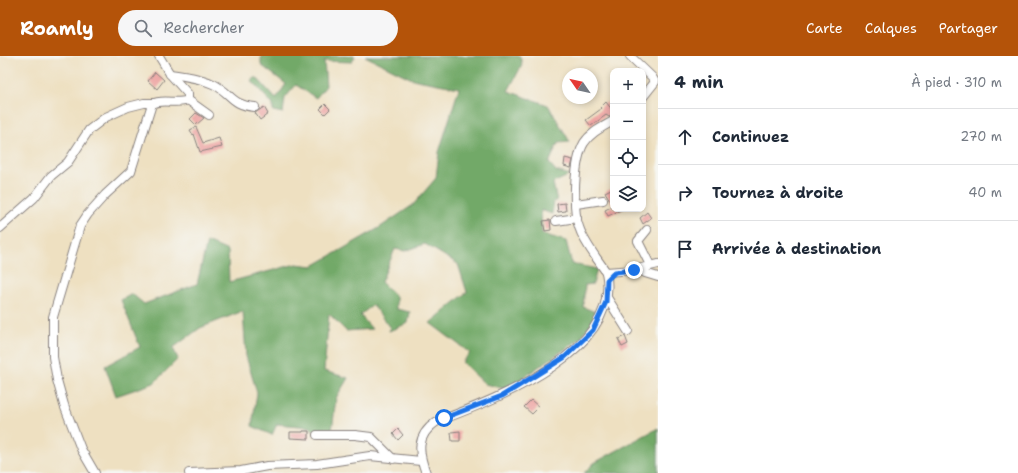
<!DOCTYPE html>
<html lang="fr">
<head>
<meta charset="utf-8">
<style>
  :root { --surface:#fff; --page:#f6f6f7; --text:#1f2937; --muted:#747a83; --line:#e0e1e3; --accent:#b45309 }
  body { margin:0; font-family:"Shantell Sans",sans-serif; background:var(--page); color:var(--text) }
  .controls { position:absolute; right:12px; top:12px; display:grid; overflow:hidden; border-radius:8px; box-shadow:0 2px 6px #0003 }
  .controls button { width:36px; height:36px; display:grid; place-items:center; padding:0; border:0; border-bottom:1px solid var(--line); background:var(--surface); color:var(--text); font:20px sans-serif }
  .compass { position:absolute; left:562px; top:12px; width:36px; height:36px; border-radius:50%; background:var(--surface); box-shadow:0 2px 6px #0003; rotate:304deg }
  .stop { position:absolute; width:12px; height:12px; margin:-9px; border:3px solid #1a73e8; border-radius:50%; background:#fff }
  .stop.end { background:#1a73e8; border-color:#fff; box-shadow:0 1px 4px #0008 }
  .list { margin:0; padding:0; list-style:none }
  h2 { display:flex; justify-content:space-between; align-items:center; height:52px; margin:0; padding:0 16px; font-size:17px }
  h2 small { font-size:13px; font-weight:400; color:var(--muted) }
  .list li { display:grid; grid-template-columns:26px 1fr auto; gap:12px; align-items:center; box-sizing:border-box; height:56px; padding:0 16px; border-top:1px solid var(--line) }
  .list b { display:block; font-size:15px; white-space:nowrap }
  .list em { font-size:13px; font-style:normal; color:var(--muted) }
  .icon { flex:none; width:22px; height:22px; fill:none; stroke:currentColor; stroke-width:2; stroke-linecap:round; stroke-linejoin:round }
  .map { position:relative; flex:none; width:658px; height:417px; overflow:hidden }
  header { display:flex; align-items:center; gap:24px; box-sizing:border-box; height:56px; padding:0 20px; background:var(--accent); color:#fff }
  header strong { font-size:19px }
  nav { display:flex; gap:22px; margin-inline-start:auto; font-size:14px }
  .search { width:280px; height:36px; background:var(--page); display:flex; align-items:center; gap:10px; box-sizing:border-box; padding:0 14px; border-radius:22px; color:var(--muted); font-size:15px }
  main { display:flex }
  aside { flex:1; background:var(--surface) }
  .map>svg:first-child { display:block }
</style>
</head>
<body>
<header>
<strong>Roamly</strong>
<div class="search"><svg class="icon" aria-label="search" viewBox="0 0 24 24"><circle cx="10" cy="10" r="6"/><path d="M15 15l6 6"/></svg>Rechercher</div>
<nav><a>Carte</a><a>Calques</a><a>Partager</a></nav>
</header>
<main>
<div class="map">
<svg width="658" height="417" viewBox="0 0 658 417">
  <rect width="100%" height="100%" fill="#f6f6f2"/>
  <filter id="ink" filterUnits="userSpaceOnUse"><feTurbulence type="fractalNoise" baseFrequency=".025" numOctaves="2"/><feDisplacementMap in="SourceGraphic" scale="8" xChannelSelector="R" yChannelSelector="G"/><feConvolveMatrix kernelMatrix="1 2 1 2 8 2 1 2 1" color-interpolation-filters="sRGB"/></filter>
  <filter id="wash" filterUnits="userSpaceOnUse"><feTurbulence type="fractalNoise" baseFrequency=".012" numOctaves="4" result="noise"/><feDisplacementMap in="SourceGraphic" scale="16" xChannelSelector="R" yChannelSelector="G"/><feGaussianBlur stdDeviation="0.9" result="paint"/><feColorMatrix in="noise" values="0 0 0 0 0 0 0 0 0 0 0 0 0 0 0 0 0 1.4 0 .05"/><feComposite in="paint" operator="in"/></filter>
  <g filter="url(#wash)">
    <rect width="100%" height="100%" fill="#eee0c1"/>
    <g fill="#72a967" stroke="#4a6651">
      <polygon points="261,0 355,0 352,6 324,5 326,30 316,42 296,29 285,42 283,57 273,55 273,49 251,24 256,21 276,43 286,28 261,9"/>
      <polygon points="365,0 520,0 522,9 508,35 548,49 570,86 558,87 549,107 556,115 570,119 553,127 557,145 554,145 552,158 541,154 542,178 566,185 572,208 597,213 593,228 585,229 583,251 598,257 580,283 506,333 485,328 462,306 470,297 430,267 467,236 458,208 425,188 405,195 395,193 381,226 396,241 396,253 410,256 408,267 389,275 390,272 373,249 360,259 372,273 346,275 329,258 324,315 348,322 336,342 332,375 313,375 311,371 277,368 272,379 252,370 257,337 246,300 243,255 200,272 173,292 178,303 154,327 116,340 105,310 140,291 121,244 132,238 144,248 197,228 207,186 228,195 229,226 296,208 313,210 379,172 413,149 436,122 439,96 459,32 412,23"/>
      <polygon points="658,372 658,417 584,417 594,407"/>
    </g>
    <g id="blocks">
      <g fill="#ec9a98">
        <polygon points="155,16 164,24 157,33 148,25"/>
        <polygon points="606,46 613,55 613,60 609,61 606,59 591,70 586,64 601,53 600,52"/>
        <polygon points="325,48 330,53 325,58 320,53"/>
        <polygon points="264,51 268,58 260,64 255,57"/>
        <polygon points="196,57 204,62 196,69 190,63"/>
        <polygon points="196,71 203,87 219,82 222,91 200,96 194,78 193,79 190,74"/>
        <polygon points="565,102 573,104 571,112 564,110"/>
        <polygon points="613,132 613,149 605,136"/>
        <polygon points="565,147 566,155 558,156 557,148"/>
        <polygon points="613,150 613,153 623,153 608,160 605,154"/>
        <polygon points="647,156 651,162 643,168 640,162"/>
        <polygon points="550,164 551,174 545,175 543,165"/>
        <polygon points="625,280 628,288 622,291 618,283"/>
        <polygon points="531,344 539,351 532,358 524,351"/>
        <polygon points="398,373 403,379 398,384 393,378"/>
        <polygon points="303,375 309,375 309,383 290,382 290,376 303,376"/>
        <polygon points="460,375 460,385 452,385 451,376"/>
      </g>
    </g>
  </g>
  <g filter="url(#ink)">
    <use href="#blocks" fill-opacity="0" stroke="#88817e" stroke-width="1"/>
    <g fill="none" stroke-linecap="round" stroke-linejoin="round">
      <defs>
        <g id="minor">
          <polyline points="630,0 652,21 655,26 643,41"/>
          <path d="M170,18C185,20 200,22 213,28C232,37 230,49 255,51"/>
          <polyline points="188,44 209,59"/>
          <polyline points="576,148 603,144"/>
          <polyline points="556,165 577,162"/>
          <polyline points="0,172 34,142 51,120 68,106 89,74 106,61 128,51 144,47 154,47"/>
          <polyline points="647,174 638,185 650,209"/>
          <polyline points="643,212 645,217 658,221"/>
          <polyline points="606,216 634,214 658,208"/>
          <polyline points="606,240 628,275"/>
          <polyline points="317,379 355,379 371,381 393,403"/>
          <path d="M95,417L81,393L64,349L57,324L53,301V261L80,170L88,158L105,139L131,115L152,48C163,42 176,49 188,44V38L170,18L159,0"/>
          <polyline points="189,417 241,415 267,410 317,408 370,400 421,405"/>
          <path d="M426,417C418,396 416,380 436,366C493,344 623,297 606,216C597,202 584,187 579,171C572,153 574,104 584,87C591,76 603,71 613,65"/>
        </g>
      </defs>
      <use href="#minor" stroke="#88817e" stroke-width="10"/>
      <use href="#minor" stroke="#fff" stroke-width="8"/>
    </g>
  </g>
  <g fill="none" stroke-linecap="round" stroke-linejoin="round" filter="url(#ink)">
    <polyline stroke="#1a73e8" stroke-width="5" points="444,362 502,340 565,301 593,274 606,246 607,224 615,216 634,214"/>
  </g>
</svg>
<div class="controls">
<button>+</button>
<button>−</button>
<button><svg class="icon" aria-label="locate" viewBox="0 0 24 24"><circle cx="12" cy="12" r="6"/><path d="M12 2v4M12 18v4M2 12h4M18 12h4"/></svg></button>
<button><svg class="icon" aria-label="layers" viewBox="0 0 24 24"><path d="M12 4l9 5-9 5-9-5zM3 14l9 5 9-5"/></svg></button>
</div>
<svg class="compass" viewBox="-18 -18 36 36"><path d="M0-13l5 13h-10z" fill="#e53935"/><path d="M0 13l5-13h-10z" fill="#747a83"/></svg>
<div class="stop" style="left:444px;top:362px"></div>
<div class="stop end" style="left:634px;top:214px"></div>
</div>
<aside>
<h2>4 min<small>À pied · 310 m</small></h2>
<ul class="list">
<li><svg class="icon" aria-label="ahead" viewBox="0 0 24 24"><path d="M12 20V5M6 11l6-6 6 6"/></svg><div><b>Continuez</b></div><em>270 m</em></li>
<li><svg class="icon" aria-label="right" viewBox="0 0 24 24"><path d="M7 20v-9h11M14 6l5 5-5 5"/></svg><div><b>Tournez à droite</b></div><em>40 m</em></li>
<li><svg class="icon" aria-label="arrive" viewBox="0 0 24 24"><path d="M6 21V4h12l-3 4 3 4H6"/></svg><div><b>Arrivée à destination</b></div></li>
</ul>
</aside>
</main>
</body>
</html>
